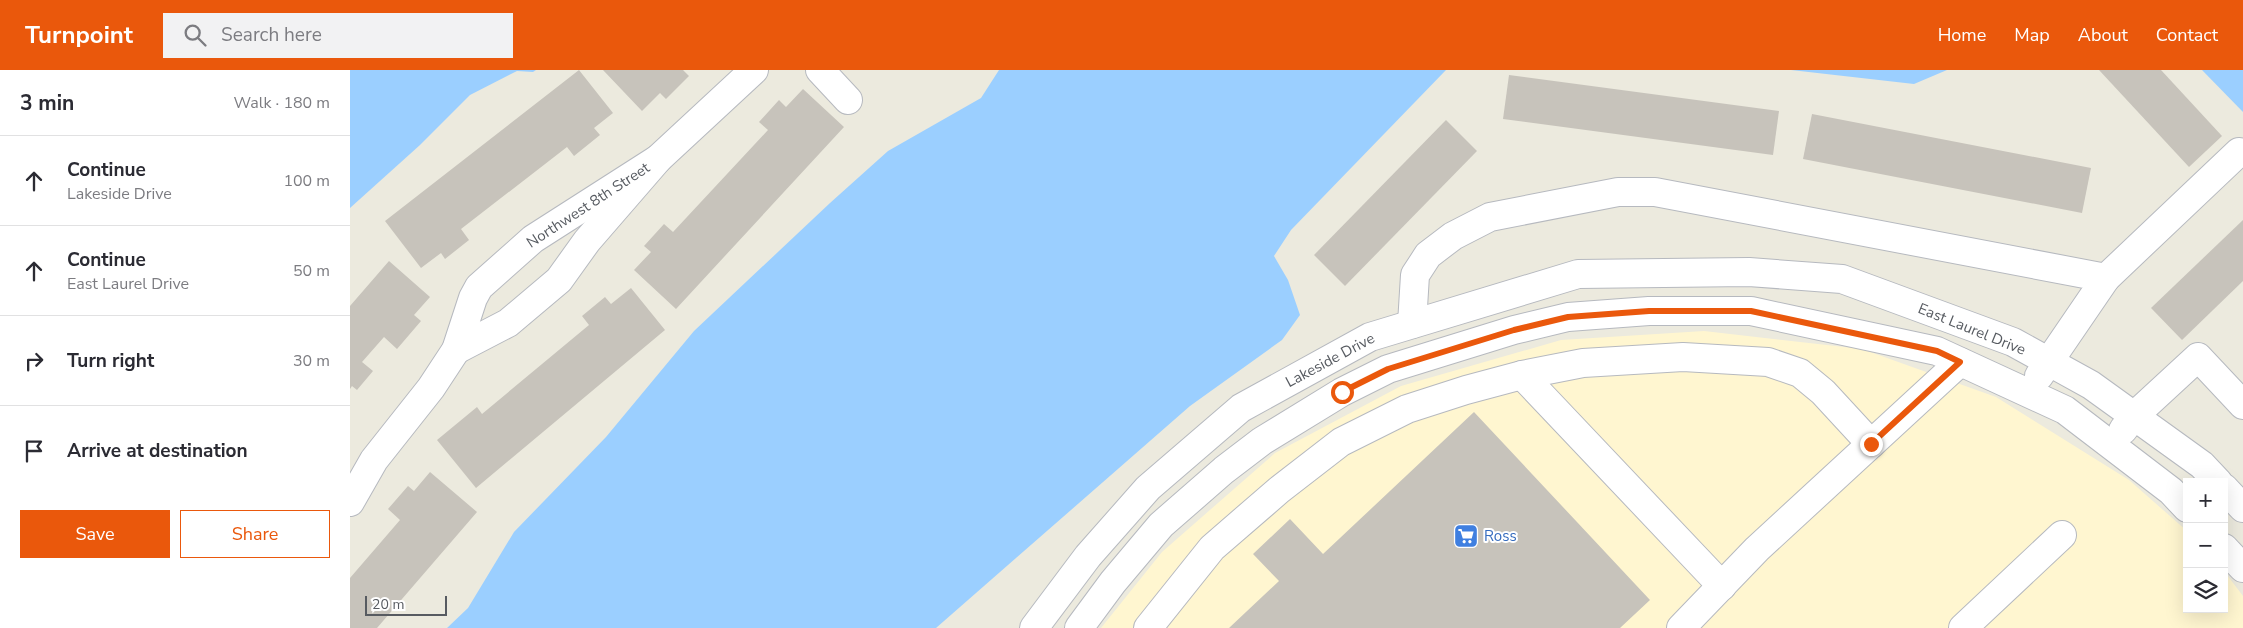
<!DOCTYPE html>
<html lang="en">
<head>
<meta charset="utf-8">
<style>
  :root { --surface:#fff; --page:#f2f2f3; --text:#2b2b33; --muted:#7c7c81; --line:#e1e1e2; --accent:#ea580c }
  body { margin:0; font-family:"Nunito Sans",sans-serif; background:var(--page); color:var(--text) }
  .controls { position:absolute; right:15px; bottom:15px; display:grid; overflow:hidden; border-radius:0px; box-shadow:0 5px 20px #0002 }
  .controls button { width:45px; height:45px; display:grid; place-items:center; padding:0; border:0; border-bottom:1px solid var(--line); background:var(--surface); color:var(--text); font:25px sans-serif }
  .scale { position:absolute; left:15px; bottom:12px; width:82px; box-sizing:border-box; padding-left:5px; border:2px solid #575b61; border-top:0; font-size:14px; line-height:18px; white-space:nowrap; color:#575b61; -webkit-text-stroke:4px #fff; paint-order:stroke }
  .stop { position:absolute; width:15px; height:15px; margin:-11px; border:4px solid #ea580c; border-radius:50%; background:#fff }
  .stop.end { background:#ea580c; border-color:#fff; box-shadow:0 1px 5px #0008 }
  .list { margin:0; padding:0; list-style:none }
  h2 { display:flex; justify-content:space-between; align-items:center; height:65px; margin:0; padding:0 20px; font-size:21px }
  h2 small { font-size:16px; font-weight:400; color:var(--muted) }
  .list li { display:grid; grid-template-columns:32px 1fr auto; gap:15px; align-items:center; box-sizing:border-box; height:90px; padding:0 20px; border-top:1px solid var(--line) }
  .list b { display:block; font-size:19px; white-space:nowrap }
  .list p { margin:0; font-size:16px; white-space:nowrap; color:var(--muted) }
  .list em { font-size:16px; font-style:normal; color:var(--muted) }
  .actions { display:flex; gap:10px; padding:15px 20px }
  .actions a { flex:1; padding:11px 0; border:1px solid var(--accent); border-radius:0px; text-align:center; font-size:18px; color:var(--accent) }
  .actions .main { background:var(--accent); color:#fff }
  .icon { flex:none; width:28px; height:28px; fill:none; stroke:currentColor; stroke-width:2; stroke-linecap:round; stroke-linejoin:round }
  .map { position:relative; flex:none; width:1893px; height:558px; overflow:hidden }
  header { display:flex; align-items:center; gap:30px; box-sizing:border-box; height:70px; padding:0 25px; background:var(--accent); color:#fff }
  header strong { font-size:24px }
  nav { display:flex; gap:28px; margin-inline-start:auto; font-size:18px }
  .search { width:350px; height:45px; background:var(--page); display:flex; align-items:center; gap:12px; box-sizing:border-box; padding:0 18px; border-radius:0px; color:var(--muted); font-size:19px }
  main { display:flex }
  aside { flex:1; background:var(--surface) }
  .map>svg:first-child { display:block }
</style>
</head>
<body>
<header>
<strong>Turnpoint</strong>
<div class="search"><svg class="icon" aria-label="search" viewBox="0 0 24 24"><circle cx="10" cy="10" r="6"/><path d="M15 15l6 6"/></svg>Search here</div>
<nav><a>Home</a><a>Map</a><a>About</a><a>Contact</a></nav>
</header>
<main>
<aside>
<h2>3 min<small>Walk · 180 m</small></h2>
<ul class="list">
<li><svg class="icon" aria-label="ahead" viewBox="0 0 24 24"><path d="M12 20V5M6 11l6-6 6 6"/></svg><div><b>Continue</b><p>Lakeside Drive</p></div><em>100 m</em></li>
<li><svg class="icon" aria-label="ahead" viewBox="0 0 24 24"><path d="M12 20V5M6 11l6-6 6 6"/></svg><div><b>Continue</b><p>East Laurel Drive</p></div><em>50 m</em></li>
<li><svg class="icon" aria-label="right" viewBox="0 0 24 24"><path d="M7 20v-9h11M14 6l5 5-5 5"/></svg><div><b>Turn right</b></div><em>30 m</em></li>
<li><svg class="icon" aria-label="arrive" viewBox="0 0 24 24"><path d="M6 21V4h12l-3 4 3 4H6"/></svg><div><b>Arrive at destination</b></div></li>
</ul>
<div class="actions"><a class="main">Save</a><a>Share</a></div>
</aside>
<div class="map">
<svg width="1893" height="558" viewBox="0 0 1893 558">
  <rect width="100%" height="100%" fill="#eceade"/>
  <polygon fill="#fff6d0" points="1354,261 1512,279 1646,327 1779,410 1837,461 1837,539 1874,539 1874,501 1893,526 1893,558 751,558 812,482 925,383 1051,316 1211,270"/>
  <g fill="#9bcfff">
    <polygon points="0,0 186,0 183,2 167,1 120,25 70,75 0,138"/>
    <polygon points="649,0 1096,0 941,160 924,186 938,210 950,245 932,270 840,336 586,558 97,558 118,538 164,462 256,367 344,261 480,133 538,81 631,28"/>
    <polygon points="1441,0 1597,0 1564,14"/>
    <polygon points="1852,0 1893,0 1893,42"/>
  </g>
  <g fill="#c7c3bb">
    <polygon points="229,0 263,43 244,58 250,65 224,86 217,77 111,159 119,170 95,189 91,183 71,198 35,151"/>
    <polygon points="253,0 333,0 339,6 316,29 310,23 292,41"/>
    <polygon points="1749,0 1811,0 1872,66 1839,97"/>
    <polygon points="1159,5 1429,41 1423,85 1153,49"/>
    <polygon points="453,19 494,57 326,239 284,200 301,182 294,176 314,154 323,162 418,60 409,52 429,30 436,37"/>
    <polygon points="1462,44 1741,98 1732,143 1453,89"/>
    <polygon points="1096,50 1127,81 995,216 964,185"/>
    <polygon points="1893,150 1893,211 1832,270 1801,238"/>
    <polygon points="39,191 80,227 64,245 71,251 47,279 34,267 12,292 23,301 7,320 2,316 0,319 0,236"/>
    <polygon points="281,218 315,260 126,418 87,370 127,337 132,344 239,255 232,246 255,227 261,234"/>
    <polygon points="1124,342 1300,530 1270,558 879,558 929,511 903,484 940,449 973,484"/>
    <polygon points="80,402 127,442 27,558 0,558 0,508 50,450 38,439 58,416 64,421"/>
  </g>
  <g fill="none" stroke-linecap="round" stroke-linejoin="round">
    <defs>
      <g id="minor">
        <polyline points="470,0 498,30"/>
        <polyline points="1756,208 1889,82"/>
        <polyline points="1062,254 1065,205 1078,185 1103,166 1140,147 1268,122 1305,122 1756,208 1689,306"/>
        <polyline points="106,280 158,253 209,210 237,171 308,89 404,0"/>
        <polyline points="1172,305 1372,516"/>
        <polyline points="1773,360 1784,346 1848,287 1893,335"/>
        <polyline points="1874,418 1893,438"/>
        <polyline points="0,432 24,390 81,318 106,280 123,228 129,217 183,169 308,89"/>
        <polyline points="1874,478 1893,498"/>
        <polyline points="684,558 738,486 798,418 891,338 1020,267 1228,204 1399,202 1492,209 1663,272 1741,315 1852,395 1868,412"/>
        <polyline points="729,558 763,512 811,455 874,400 912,371 992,322 1038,299 1164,260 1218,247 1299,241 1401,241 1587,281 1715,340 1821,421 1837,438"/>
        <polyline points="798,558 862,478 929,420 991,372 1057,339 1116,320 1172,305 1233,293 1333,287 1418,292 1450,303 1473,322 1521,374"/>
        <polyline points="1331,558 1407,479 1610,292"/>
        <polyline points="1613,558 1712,465"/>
      </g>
    </defs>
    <use href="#minor" stroke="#b6b9bf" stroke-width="30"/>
    <use href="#minor" stroke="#fff" stroke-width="28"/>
  </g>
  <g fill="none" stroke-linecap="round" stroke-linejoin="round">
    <polyline stroke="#ea580c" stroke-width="6" points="992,322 1038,299 1164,260 1218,247 1299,241 1401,241 1587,281 1610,292 1521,374"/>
  </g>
  <defs>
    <symbol id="supermarket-square" viewBox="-11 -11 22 22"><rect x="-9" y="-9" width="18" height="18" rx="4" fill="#3f7fe0" stroke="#fff"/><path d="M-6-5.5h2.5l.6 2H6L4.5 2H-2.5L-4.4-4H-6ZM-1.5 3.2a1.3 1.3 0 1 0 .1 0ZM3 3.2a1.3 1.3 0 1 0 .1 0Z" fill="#fff"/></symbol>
  </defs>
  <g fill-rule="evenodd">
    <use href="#supermarket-square" x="1102" y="452" width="28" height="28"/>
  </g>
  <g text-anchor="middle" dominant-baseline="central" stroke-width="4" stroke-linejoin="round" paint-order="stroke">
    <g font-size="15" fill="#575b61" stroke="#fff">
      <text transform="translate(238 135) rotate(-33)">Northwest 8th Street</text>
      <text transform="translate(1622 259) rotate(22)">East Laurel Drive</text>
      <text transform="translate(980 290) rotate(-28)">Lakeside Drive</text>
    </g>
    <g font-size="15" fill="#366cbe" stroke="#fff" text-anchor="start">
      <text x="1134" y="466">Ross</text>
    </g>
  </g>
</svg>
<div class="controls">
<button>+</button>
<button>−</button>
<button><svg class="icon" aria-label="layers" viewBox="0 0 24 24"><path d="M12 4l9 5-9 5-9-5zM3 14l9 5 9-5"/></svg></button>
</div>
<div class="scale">20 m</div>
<div class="stop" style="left:992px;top:322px"></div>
<div class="stop end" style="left:1521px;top:374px"></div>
</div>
</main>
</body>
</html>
